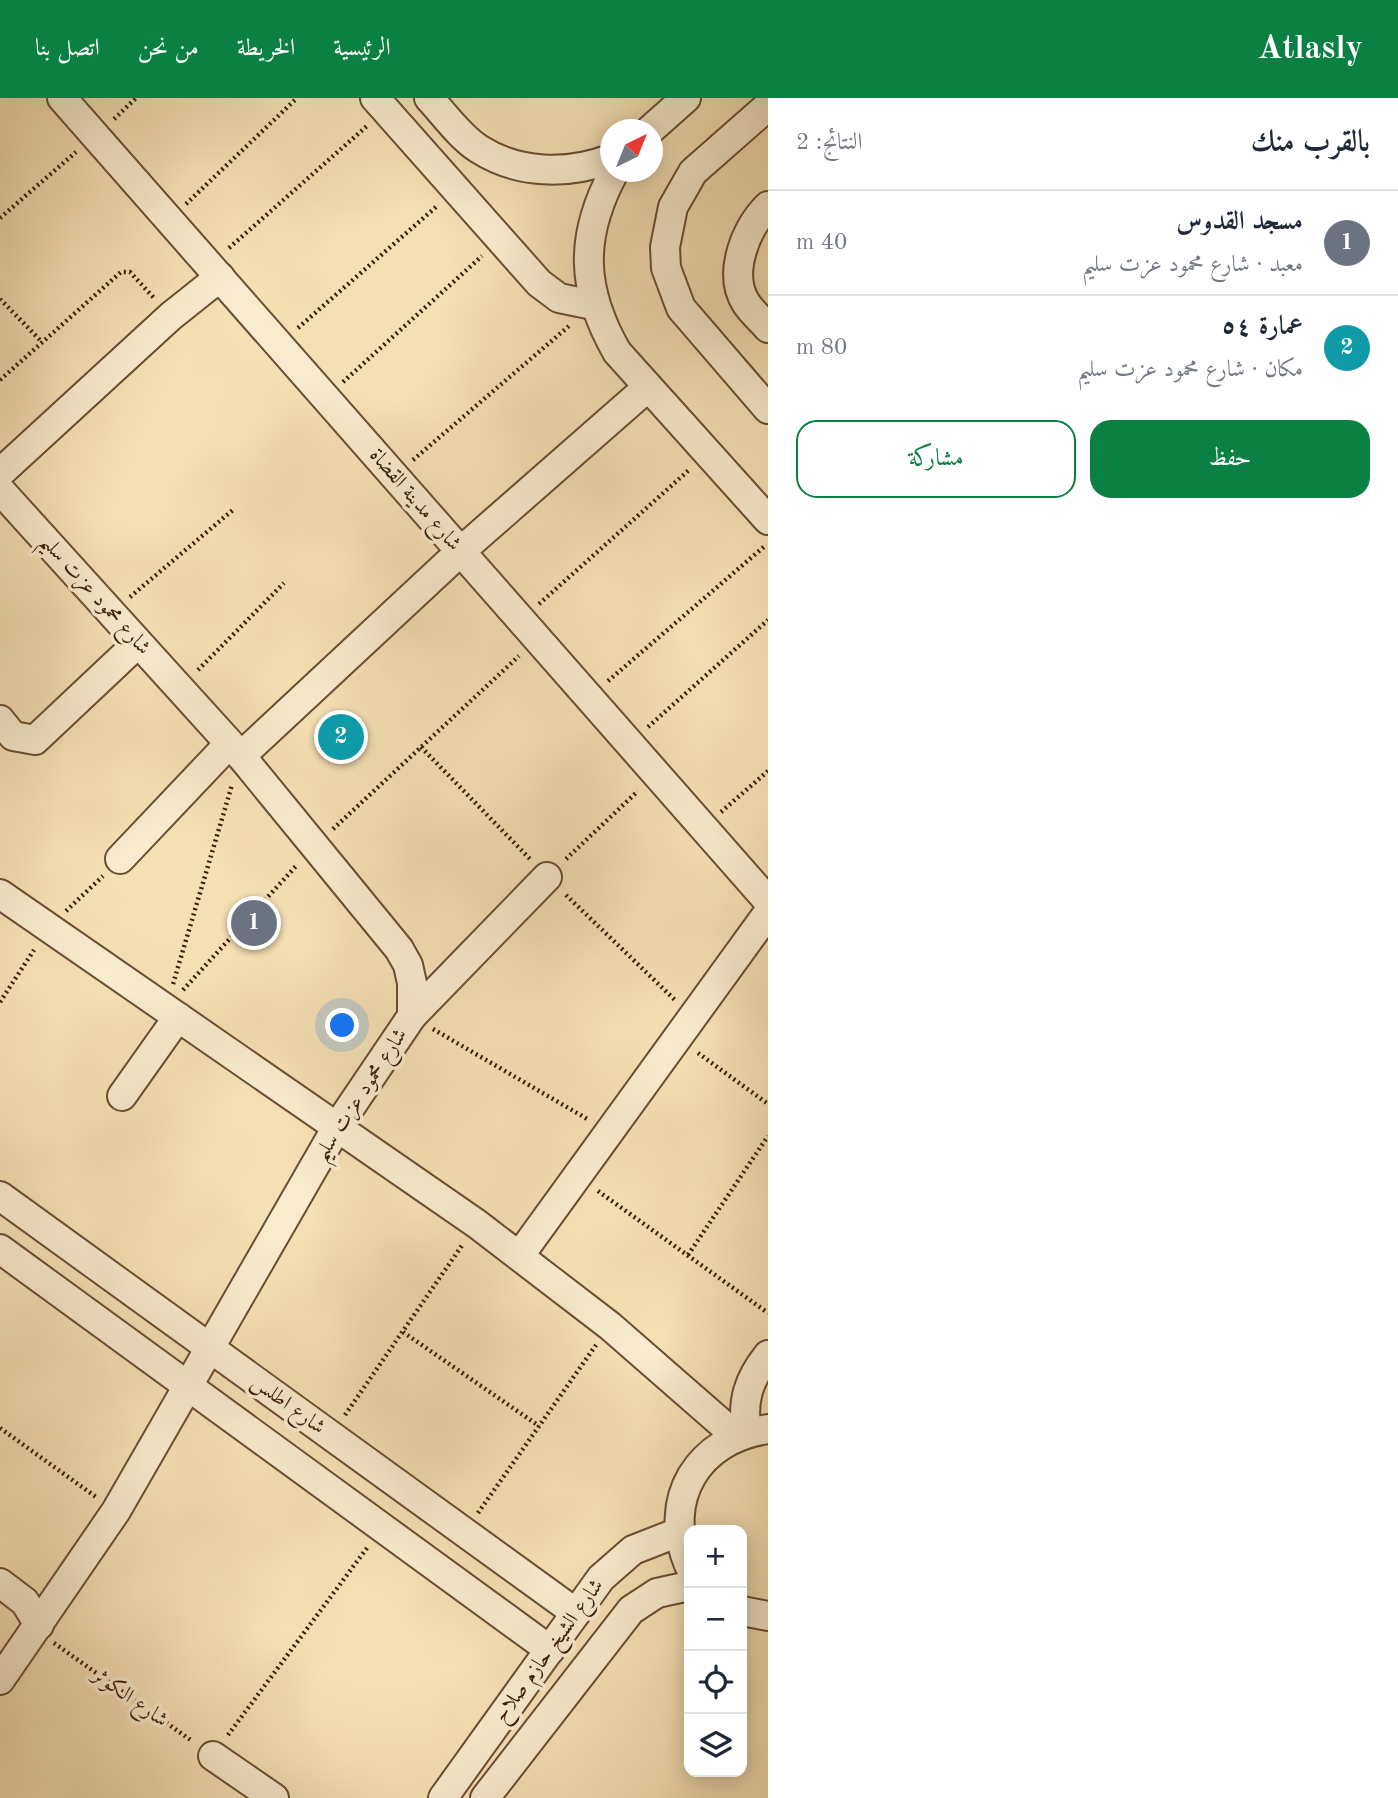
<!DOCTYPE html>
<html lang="ar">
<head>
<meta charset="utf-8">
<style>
  :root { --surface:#fff; --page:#f2f2f3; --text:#1f2937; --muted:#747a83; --line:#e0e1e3; --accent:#0b8043 }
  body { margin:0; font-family:"Old Standard TT",Amiri,serif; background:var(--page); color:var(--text); direction:rtl }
  .controls { position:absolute; right:21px; bottom:21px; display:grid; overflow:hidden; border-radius:14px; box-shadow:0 4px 18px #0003 }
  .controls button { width:63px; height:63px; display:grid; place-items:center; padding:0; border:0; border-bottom:2px solid var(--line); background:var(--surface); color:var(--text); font:35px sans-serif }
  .compass { position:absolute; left:600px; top:21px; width:63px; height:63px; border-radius:50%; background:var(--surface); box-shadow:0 4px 18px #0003; rotate:43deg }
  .you { position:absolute; left:343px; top:928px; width:24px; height:24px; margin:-18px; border:5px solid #fff; border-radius:50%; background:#1a73e8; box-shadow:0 0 0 10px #1a73e833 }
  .badge { display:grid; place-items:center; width:46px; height:46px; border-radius:50%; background:var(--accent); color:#fff; font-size:23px; font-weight:700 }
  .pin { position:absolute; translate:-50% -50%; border:4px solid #fff; box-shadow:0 2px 7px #0006 }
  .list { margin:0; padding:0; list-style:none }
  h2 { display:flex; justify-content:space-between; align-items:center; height:91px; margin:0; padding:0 28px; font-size:30px }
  h2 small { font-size:23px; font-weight:400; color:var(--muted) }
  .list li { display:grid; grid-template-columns:46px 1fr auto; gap:21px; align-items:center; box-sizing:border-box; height:105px; padding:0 28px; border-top:2px solid var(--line) }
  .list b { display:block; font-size:26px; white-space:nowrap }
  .list p { margin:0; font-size:23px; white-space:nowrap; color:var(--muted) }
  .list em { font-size:23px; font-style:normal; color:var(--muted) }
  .actions { display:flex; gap:14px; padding:21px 28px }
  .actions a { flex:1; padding:16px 0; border:2px solid var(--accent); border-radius:21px; text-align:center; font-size:24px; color:var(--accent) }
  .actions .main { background:var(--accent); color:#fff }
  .icon { flex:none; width:38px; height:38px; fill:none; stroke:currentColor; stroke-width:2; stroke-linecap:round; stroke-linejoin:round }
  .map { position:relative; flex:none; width:768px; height:1700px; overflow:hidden; direction:ltr }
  header { display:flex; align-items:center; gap:42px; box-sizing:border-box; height:98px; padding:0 35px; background:var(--accent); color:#fff }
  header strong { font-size:33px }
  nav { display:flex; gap:38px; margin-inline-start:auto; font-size:24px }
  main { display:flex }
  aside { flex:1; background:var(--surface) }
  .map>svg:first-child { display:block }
</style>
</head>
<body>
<header>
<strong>Atlasly</strong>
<nav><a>الرئيسية</a><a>الخريطة</a><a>من نحن</a><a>اتصل بنا</a></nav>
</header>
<main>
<aside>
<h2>بالقرب منك<small>النتائج: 2</small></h2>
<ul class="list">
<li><span class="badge" style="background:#6b7280">1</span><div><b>مسجد القدوس</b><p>معبد · شارع محمود عزت سليم</p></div><em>40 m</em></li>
<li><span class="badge" style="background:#0f9aa8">2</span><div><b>عمارة ٥٤</b><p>مكان · شارع محمود عزت سليم</p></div><em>80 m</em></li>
</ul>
<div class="actions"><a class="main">حفظ</a><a>مشاركة</a></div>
</aside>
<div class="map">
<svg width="768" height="1700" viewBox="0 0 768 1700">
  <rect width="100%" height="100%" fill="#f5e0b4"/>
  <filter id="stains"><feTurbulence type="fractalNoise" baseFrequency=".00286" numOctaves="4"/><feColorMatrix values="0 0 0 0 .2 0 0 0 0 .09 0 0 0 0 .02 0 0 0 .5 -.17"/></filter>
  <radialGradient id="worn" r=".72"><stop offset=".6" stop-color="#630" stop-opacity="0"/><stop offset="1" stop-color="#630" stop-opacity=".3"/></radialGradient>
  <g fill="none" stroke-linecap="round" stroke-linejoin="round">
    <defs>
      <g id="minor">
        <polyline points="62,0 768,803"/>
        <polyline points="375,0 539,185 559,200 593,207"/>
        <path d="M429,0C444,16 460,39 479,51C518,76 568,77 610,61"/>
        <polyline points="768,8 693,74 673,109 665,149 666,170 681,210 768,311"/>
        <polyline points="650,32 686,0"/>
        <path d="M614,74C579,139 581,191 617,254L768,422"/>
        <path d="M768,108C746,130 727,175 746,205C752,214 761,222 768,230"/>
        <polyline points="0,375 171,218 220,179"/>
        <polyline points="0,392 241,658 399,851 408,867 412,885 412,918 337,1029 116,1413 0,1582"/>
        <polyline points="0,622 13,638 35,642 138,545"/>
        <polyline points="241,658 461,453 648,289"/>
        <polyline points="120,761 229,646"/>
        <polyline points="0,796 477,1126 610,1228 736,1338"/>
        <polyline points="412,918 547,779"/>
        <polyline points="122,998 178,919"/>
        <polyline points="0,1098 576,1515"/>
        <polyline points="0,1151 550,1552"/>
        <polyline points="520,1157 768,815"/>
        <path d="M747,1334C741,1303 749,1281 768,1257"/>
        <path d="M689,1467C661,1401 698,1341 768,1331"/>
        <polyline points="0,1485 25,1504 39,1527"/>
        <polyline points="742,1513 768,1518"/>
        <polyline points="213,1658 274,1700"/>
        <polyline points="443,1700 601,1480 633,1452 679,1434"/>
        <polyline points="485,1700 631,1512 657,1495 689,1488"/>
      </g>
    </defs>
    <use href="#minor" stroke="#6a4d33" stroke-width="32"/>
    <g stroke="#3b1c08" stroke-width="4.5" stroke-dasharray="2 3.5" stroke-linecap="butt">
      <polyline points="114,21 136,0"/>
      <polyline points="186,106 297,0"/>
      <polyline points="0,120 76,54"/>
      <polyline points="229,150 367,28"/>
      <polyline points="0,201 42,244"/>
      <polyline points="298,230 436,109"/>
      <polyline points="0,282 121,174 130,174 154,200"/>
      <polyline points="343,284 482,158"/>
      <polyline points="413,362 569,228"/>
      <polyline points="130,499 234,411"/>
      <polyline points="539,506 689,372"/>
      <polyline points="198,572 284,485"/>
      <polyline points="608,583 766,447"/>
      <polyline points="648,629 768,522"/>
      <polyline points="421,649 530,761"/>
      <polyline points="721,714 768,673"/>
      <polyline points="333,731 519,558"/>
      <polyline points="566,761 638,693"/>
      <polyline points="566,797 676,903"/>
      <polyline points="66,813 103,778"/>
      <polyline points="173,886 232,687"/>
      <polyline points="183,892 297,767"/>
      <polyline points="0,904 34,852"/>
      <polyline points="433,931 589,1022"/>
      <polyline points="698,955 768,1006"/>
      <polyline points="598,1093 768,1215"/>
      <polyline points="688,1157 768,1038"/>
      <polyline points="403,1234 539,1328"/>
      <polyline points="345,1317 463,1146"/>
      <polyline points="0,1330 96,1399"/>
      <polyline points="478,1415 596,1247"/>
      <polyline points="54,1545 192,1643"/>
      <polyline points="228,1637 367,1450"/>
    </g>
    <use href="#minor" stroke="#f8ebce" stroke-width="28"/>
  </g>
  <g text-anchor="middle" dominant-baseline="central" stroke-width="7" stroke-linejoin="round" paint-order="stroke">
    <g font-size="21" fill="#3b1c08" stroke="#f8ebce">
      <text transform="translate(415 402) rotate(49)">شارع مدينة القضاة</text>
      <text transform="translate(95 497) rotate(48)">شارع محمود عزت سليم</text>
      <text transform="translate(361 997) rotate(-57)">شارع محمود عزت سليم</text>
      <text transform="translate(288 1307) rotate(36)">شارع اطلس</text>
      <text transform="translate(549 1553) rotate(-54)">شارع الشيخ حازم صلاح</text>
      <text transform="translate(130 1600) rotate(35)">شارع الكوثر</text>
    </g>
  </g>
  <rect width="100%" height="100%" filter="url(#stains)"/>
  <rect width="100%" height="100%" fill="url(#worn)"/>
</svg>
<div class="controls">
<button>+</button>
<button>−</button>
<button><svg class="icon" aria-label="locate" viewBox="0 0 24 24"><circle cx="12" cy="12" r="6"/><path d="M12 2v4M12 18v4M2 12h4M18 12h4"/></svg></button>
<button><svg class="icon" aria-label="layers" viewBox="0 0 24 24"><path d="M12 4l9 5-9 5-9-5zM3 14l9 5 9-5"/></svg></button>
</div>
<svg class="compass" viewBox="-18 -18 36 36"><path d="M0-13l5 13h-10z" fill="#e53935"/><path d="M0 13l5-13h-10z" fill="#747a83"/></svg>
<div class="you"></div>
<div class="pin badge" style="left:254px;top:825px;background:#6b7280">1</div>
<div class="pin badge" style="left:341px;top:639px;background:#0f9aa8">2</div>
</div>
</main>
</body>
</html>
